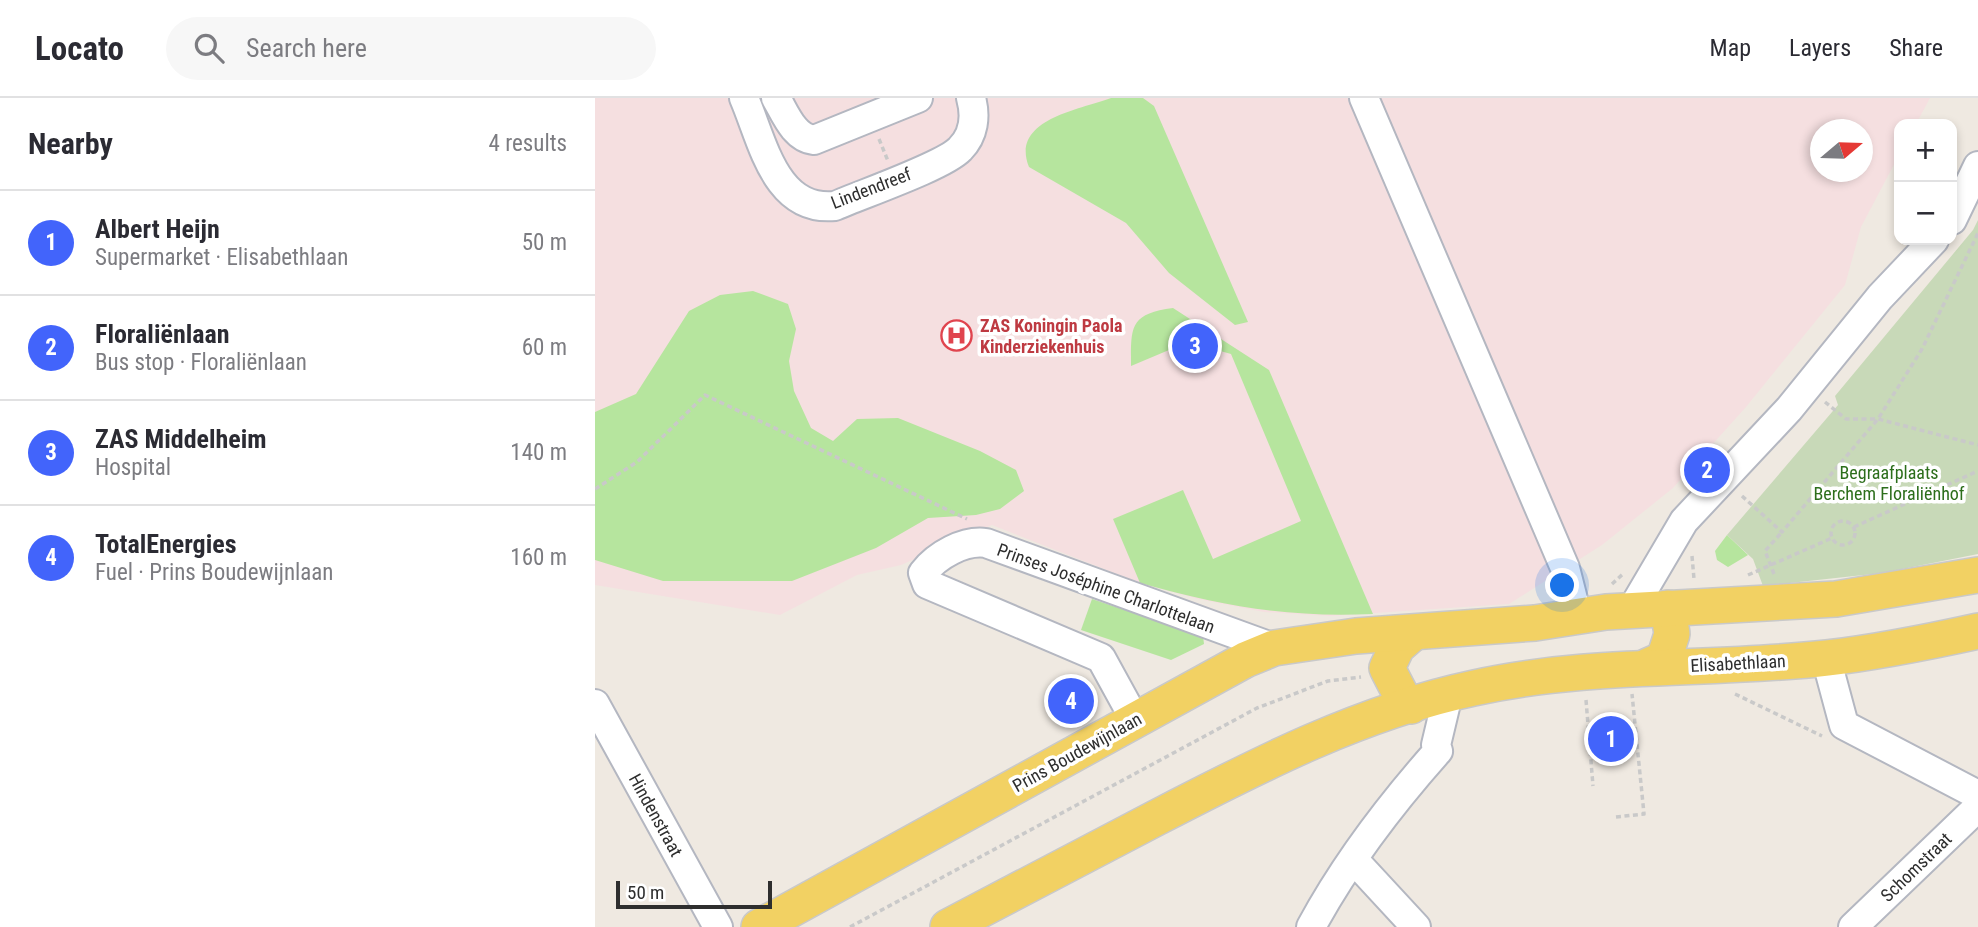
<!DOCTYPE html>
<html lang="en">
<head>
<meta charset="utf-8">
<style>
  :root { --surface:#fff; --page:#f7f7f7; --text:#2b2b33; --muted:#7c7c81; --line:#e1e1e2; --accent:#4264fb }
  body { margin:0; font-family:"Roboto Condensed",sans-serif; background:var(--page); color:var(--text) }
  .controls { position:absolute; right:21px; top:21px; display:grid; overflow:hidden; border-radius:14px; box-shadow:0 4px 10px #0003 }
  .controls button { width:63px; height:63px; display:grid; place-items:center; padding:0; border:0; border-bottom:2px solid var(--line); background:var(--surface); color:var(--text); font:35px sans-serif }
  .compass { position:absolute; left:1215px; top:21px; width:63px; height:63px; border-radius:50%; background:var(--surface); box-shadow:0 4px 10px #0003; rotate:71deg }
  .scale { position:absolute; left:21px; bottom:18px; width:156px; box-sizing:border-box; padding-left:7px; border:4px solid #2e2e2e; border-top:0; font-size:19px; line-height:24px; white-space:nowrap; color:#2e2e2e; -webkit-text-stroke:5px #fff; paint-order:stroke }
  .you { position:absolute; left:968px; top:488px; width:24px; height:24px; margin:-18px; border:5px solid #fff; border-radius:50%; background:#1a73e8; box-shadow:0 0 0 10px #1a73e833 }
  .badge { display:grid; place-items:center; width:46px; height:46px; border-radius:50%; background:var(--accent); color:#fff; font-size:23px; font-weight:700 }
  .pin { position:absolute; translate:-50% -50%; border:4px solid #fff; box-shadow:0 2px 7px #0006 }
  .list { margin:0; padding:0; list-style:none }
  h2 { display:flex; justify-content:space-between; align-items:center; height:91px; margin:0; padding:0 28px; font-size:30px }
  h2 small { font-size:23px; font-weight:400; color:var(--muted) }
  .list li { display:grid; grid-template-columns:46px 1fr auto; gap:21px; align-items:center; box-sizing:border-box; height:105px; padding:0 28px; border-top:2px solid var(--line) }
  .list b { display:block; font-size:26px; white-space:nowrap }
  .list p { margin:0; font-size:23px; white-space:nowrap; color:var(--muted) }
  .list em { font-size:23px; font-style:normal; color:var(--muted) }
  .icon { flex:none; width:38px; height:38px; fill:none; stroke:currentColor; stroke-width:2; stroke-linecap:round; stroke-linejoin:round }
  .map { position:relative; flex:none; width:1383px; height:829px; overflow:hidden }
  header { display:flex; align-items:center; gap:42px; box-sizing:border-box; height:98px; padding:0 35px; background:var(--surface); border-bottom:2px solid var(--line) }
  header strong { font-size:33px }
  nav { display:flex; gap:38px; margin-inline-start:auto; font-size:24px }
  .search { width:490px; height:63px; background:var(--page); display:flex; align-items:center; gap:18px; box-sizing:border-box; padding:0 24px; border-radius:38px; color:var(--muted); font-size:26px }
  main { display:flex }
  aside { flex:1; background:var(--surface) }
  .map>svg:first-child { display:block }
</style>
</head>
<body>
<header>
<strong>Locato</strong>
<div class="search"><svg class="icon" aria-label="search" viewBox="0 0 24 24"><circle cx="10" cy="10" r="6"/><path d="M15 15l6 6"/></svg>Search here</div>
<nav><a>Map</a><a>Layers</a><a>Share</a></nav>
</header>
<main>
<aside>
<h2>Nearby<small>4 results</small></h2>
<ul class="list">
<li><span class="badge">1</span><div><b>Albert Heijn</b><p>Supermarket · Elisabethlaan</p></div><em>50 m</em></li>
<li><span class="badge">2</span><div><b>Floraliënlaan</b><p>Bus stop · Floraliënlaan</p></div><em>60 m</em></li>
<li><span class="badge">3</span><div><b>ZAS Middelheim</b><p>Hospital</p></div><em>140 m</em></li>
<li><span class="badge">4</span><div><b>TotalEnergies</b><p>Fuel · Prins Boudewijnlaan</p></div><em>160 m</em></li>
</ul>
</aside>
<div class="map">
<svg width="1383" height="829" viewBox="0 0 1383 829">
  <rect width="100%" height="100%" fill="#efe9e1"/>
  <path fill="#f5dfe0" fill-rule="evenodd" d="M0,0H1335L1321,26H1304V57L1266,129L1250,187L1151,309L1078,390L1007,447L914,506L735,518L669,514L603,501L545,485L397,427L306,467L262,477L185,517L0,487ZM1226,32H1268V74H1226Z"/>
  <g fill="#b6e59e">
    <path d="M516,0H548L559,8L653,224L640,227L574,175L531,125L434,69C415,22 483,12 516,0Z"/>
    <polygon points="158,193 193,206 201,231 194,263 199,293 216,330 238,343 262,321 303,320 385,353 421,372 429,393 405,411 381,417 333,420 281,450 197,483 68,483 0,462 0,314 41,296 94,213 125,197"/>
    <path d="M578,210L674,272L778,516C692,520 627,508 545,485L518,421L588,392L618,461L706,423L636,256L593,244L536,268C536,229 534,216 578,210Z"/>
    <polygon points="1132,437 1153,457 1133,469 1122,462 1120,453"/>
    <polygon points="497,501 608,538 609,546 576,562 486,532"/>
  </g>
  <polygon fill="#c8d9b8" points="1383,122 1383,456 1287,475 1168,488 1158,461 1132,437 1243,307 1240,298 1378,132"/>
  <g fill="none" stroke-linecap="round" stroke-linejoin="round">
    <defs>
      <g id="minor">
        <path d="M149,0C168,44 180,114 240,108C267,96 349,68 365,51C379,37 381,18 376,0"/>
        <path d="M181,0C190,15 199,40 219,42L323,0"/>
        <polyline points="769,0 970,470 982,517"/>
        <polyline points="1357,122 1383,68"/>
        <polyline points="1036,513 1089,423 1194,311 1285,199 1339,142"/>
        <polyline points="1231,560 1249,627 1383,697"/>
        <polyline points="0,606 123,829"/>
        <path d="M540,622L506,560L332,486L328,475C342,457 369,442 391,445L679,550"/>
        <polyline points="759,762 821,829"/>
        <path d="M716,829C750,766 795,707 843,653L841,647L851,605L858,595"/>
        <polyline points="1258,829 1383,709"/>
      </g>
      <g id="major">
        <polyline points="1053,568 1069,561 1077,536 1073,510"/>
        <polyline points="816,608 808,601 792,570 802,549 818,535"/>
        <polyline points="164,829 650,562 679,550 761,538 940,525 1011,514 1241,501 1383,477"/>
        <path d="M353,829C422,793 492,756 561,720C663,667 766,614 879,590C996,564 1114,573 1232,560C1283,554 1333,544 1383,533"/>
      </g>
    </defs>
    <use href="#minor" stroke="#b4b7c1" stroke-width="32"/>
    <use href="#major" stroke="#c9c9c9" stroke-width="38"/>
    <g stroke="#c9c9c9" stroke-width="3.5" stroke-dasharray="5 3.5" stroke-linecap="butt">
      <polyline points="284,41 293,63"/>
      <polyline points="1230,304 1251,321 1283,321 1383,347"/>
      <polyline points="0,391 42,364 110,297 372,421"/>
      <polyline points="1147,398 1187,434 1283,321 1327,251 1383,135"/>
      <circle cx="1248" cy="435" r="12"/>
      <polyline points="1259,429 1383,373"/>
      <polyline points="1097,458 1099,481"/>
      <polyline points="1179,476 1170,453 1187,434"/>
      <polyline points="1153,477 1237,440"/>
      <polyline points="1017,486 1029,475"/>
      <polyline points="1140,596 1227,638"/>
      <polyline points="991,602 998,688"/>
      <polyline points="1021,719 1049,716 1037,596"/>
      <polyline points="255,829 662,610 733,583 766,579"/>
    </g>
    <use href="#minor" stroke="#fff" stroke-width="28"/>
    <use href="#major" stroke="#f2d163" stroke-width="35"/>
  </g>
  <defs>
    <symbol id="hospital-ring" viewBox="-11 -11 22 22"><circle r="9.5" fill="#fff" stroke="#e0444e" stroke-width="1.5"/><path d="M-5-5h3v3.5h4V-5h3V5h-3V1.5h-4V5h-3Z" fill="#e0444e"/></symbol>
  </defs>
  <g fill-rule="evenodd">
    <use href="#hospital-ring" x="344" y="220" width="35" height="35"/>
  </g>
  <g text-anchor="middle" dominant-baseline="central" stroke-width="7" stroke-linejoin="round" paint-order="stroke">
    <g font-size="18" fill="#2e2e2e" stroke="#fff">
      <text transform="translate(276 90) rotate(-21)">Lindendreef</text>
      <text transform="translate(511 490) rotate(20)">Prinses Joséphine Charlottelaan</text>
      <text transform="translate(1143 565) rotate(-3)">Elisabethlaan</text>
      <text transform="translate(482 654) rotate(-29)">Prins Boudewijnlaan</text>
      <text transform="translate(61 717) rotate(61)">Hindenstraat</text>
      <text transform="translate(1321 769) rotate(-44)">Schomstraat</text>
    </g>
    <g font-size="18" font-weight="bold" fill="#be3a42" stroke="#fff" text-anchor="start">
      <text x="385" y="227">ZAS Koningin Paola<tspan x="385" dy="21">Kinderziekenhuis</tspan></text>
    </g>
    <g font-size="18" fill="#2c6e1b" stroke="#fff">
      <text x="1294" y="374">Begraafplaats<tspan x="1294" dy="21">Berchem Floraliënhof</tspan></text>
    </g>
  </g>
</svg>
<div class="controls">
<button>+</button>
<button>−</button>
</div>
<svg class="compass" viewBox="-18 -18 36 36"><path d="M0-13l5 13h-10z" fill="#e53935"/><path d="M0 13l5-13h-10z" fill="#7c7c81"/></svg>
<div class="scale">50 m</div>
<div class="you"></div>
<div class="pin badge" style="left:1016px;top:641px">1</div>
<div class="pin badge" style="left:1112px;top:372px">2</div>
<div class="pin badge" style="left:600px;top:248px">3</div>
<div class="pin badge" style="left:476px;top:603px">4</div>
</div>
</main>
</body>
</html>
